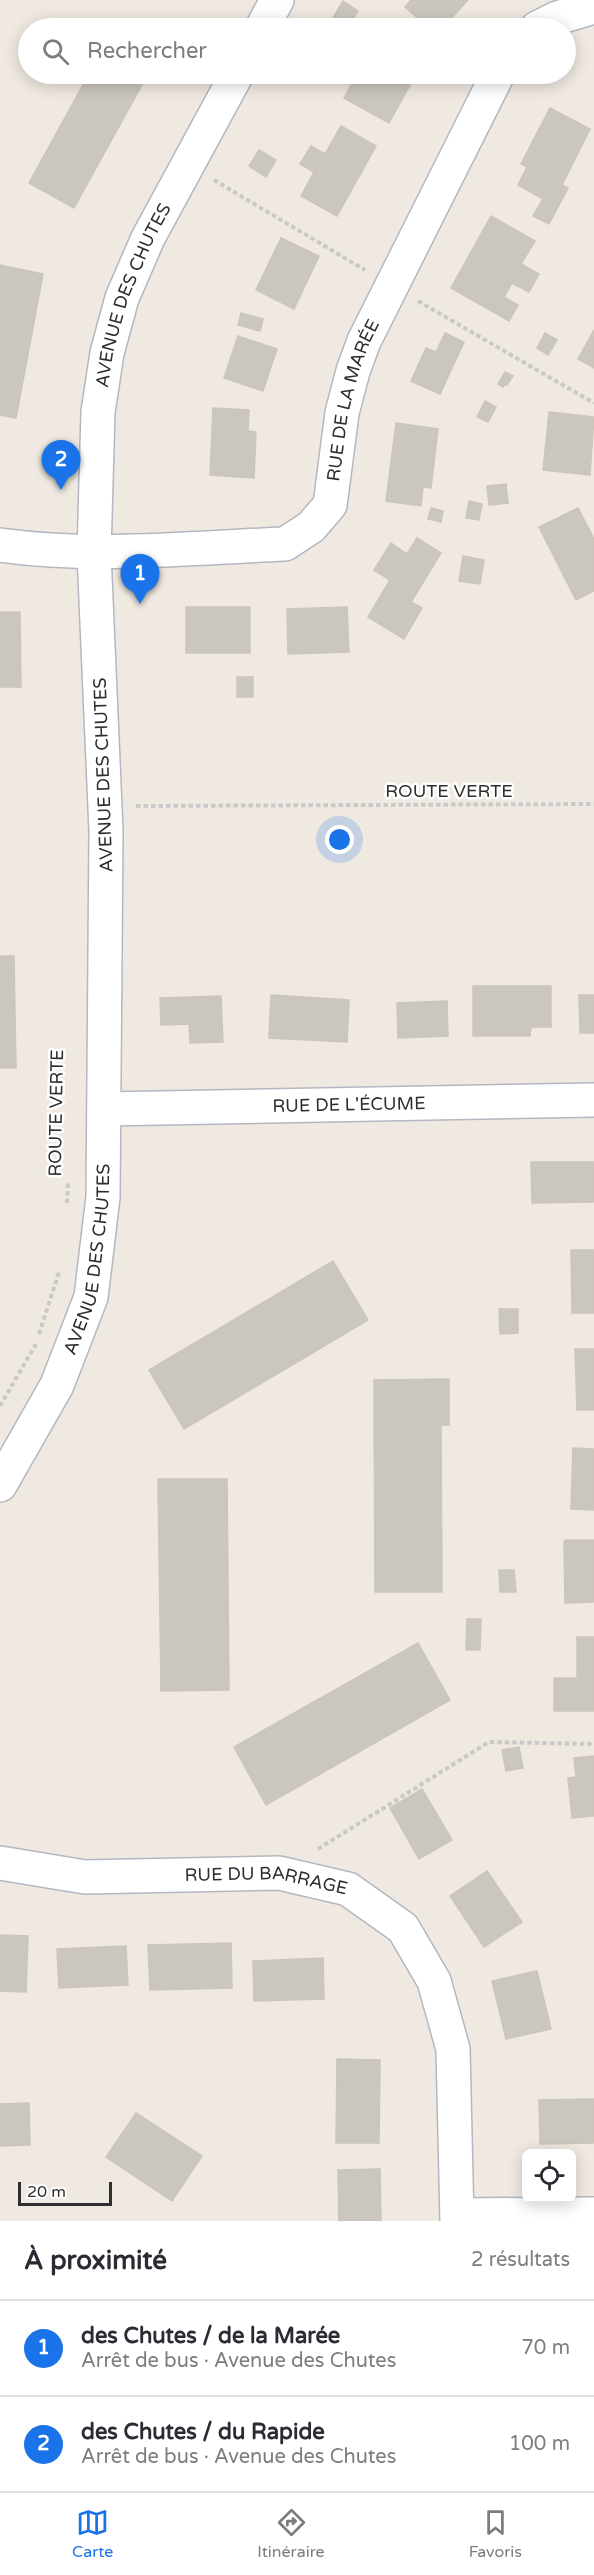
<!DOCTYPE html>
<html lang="fr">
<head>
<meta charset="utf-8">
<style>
  :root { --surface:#fff; --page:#f7f7f7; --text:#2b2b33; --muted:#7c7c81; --line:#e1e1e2; --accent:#1a73e8 }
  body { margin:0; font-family:"Varela Round",sans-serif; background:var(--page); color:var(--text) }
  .controls { position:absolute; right:18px; bottom:18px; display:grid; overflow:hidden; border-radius:9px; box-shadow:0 3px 15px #0003 }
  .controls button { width:54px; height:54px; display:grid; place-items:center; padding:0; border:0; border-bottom:2px solid var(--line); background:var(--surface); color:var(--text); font:30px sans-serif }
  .scale { position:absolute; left:18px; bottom:15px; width:94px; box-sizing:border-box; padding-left:6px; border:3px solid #2e2e2e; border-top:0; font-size:16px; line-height:21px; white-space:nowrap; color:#2e2e2e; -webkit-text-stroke:4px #fff; paint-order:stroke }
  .you { position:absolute; left:340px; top:840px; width:21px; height:21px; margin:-15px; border:4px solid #fff; border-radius:50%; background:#1a73e8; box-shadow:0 0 0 9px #1a73e833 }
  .badge { display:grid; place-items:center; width:39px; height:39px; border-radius:50%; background:var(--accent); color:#fff; font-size:20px; font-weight:700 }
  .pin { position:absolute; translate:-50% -50px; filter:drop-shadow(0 2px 3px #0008) }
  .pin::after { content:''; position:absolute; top:32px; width:21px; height:18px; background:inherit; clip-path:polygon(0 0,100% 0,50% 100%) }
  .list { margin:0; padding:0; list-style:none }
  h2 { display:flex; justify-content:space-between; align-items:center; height:78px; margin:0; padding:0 24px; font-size:26px }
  h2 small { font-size:20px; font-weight:400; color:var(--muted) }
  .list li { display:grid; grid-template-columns:39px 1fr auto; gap:18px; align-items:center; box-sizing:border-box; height:96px; padding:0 24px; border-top:2px solid var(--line) }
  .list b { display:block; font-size:22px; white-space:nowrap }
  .list p { margin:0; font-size:20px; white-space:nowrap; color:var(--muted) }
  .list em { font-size:20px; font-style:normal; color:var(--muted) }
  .icon { flex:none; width:33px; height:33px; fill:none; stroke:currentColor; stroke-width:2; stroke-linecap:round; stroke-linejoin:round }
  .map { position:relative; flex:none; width:594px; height:2221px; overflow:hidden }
  .search { position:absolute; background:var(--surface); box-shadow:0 3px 15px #0003; left:18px; right:18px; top:18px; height:66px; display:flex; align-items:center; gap:15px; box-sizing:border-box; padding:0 21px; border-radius:33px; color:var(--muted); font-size:22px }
  .sheet { height:270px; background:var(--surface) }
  nav { display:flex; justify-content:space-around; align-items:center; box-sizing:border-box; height:84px; border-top:2px solid var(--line); background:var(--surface); font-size:16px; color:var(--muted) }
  nav a { display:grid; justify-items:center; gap:3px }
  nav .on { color:var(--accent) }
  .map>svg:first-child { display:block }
</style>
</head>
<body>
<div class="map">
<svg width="594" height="2221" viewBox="0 0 594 2221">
  <rect width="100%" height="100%" fill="#efe9e1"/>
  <g fill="#cbc7bf" stroke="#cbc5ba" stroke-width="1.5">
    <polygon points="411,0 468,0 442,28 429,28 405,7"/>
    <polygon points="343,1 358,11 348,28 339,28 330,23"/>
    <polygon points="89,74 130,74 144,81 74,208 29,183"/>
    <polygon points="357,74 416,74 389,123 344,98"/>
    <polygon points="550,108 590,129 562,185 568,188 549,224 533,216 543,199 518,185 527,167 521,164"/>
    <polygon points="341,126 376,146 337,216 301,196 314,172 300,164 311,146 325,154"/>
    <polygon points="259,150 276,160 266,177 249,166"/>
    <polygon points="491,216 535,241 521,264 539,274 529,292 512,283 504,297 518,305 509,321 451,288"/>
    <polygon points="281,238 319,256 294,309 256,290"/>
    <polygon points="0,265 43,274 16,418 0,415"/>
    <polygon points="241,313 263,319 260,331 238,325"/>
    <polygon points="594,330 594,368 578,359"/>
    <polygon points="445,333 464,342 440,394 411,381 426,348 436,352"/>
    <polygon points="545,333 557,340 548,355 537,348"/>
    <polygon points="238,336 277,349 263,391 224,378"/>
    <polygon points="505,372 513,376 507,385 505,384 503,387 498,384"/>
    <polygon points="485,401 496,407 488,422 477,417"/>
    <polygon points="213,408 249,410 248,431 256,432 254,478 210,475"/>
    <polygon points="549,412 594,417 590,475 543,470"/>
    <polygon points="396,423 438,429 431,488 423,487 421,506 386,501"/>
    <polygon points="506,484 508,503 489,505 487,486"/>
    <polygon points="469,501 482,504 479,520 466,518"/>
    <polygon points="431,508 443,511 441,522 428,519"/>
    <polygon points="578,508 594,539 594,591 576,600 539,527"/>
    <polygon points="417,538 441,553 411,602 422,608 404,639 368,617 390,580 374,570 391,543 407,554"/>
    <polygon points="463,556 484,560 480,584 459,581"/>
    <rect x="186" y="607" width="64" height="46"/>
    <polygon points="347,607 349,652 288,654 287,609"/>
    <polygon points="0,612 20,612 21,687 0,687"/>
    <rect x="237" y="677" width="16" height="20"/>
    <polygon points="0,956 14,956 16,1068 0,1068"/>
    <polygon points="473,986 551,986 551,1027 531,1027 530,1036 473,1036"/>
    <polygon points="271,995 349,1000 347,1042 269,1038"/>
    <polygon points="579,995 594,995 594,1033 580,1033"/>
    <polygon points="221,996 223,1042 190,1043 189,1024 161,1025 160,998"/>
    <polygon points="447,1001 448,1036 398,1038 397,1003"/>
    <polygon points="531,1162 594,1162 594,1202 532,1203"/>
    <polygon points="571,1250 594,1250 594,1313 572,1313"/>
    <polygon points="333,1261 368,1320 184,1429 149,1370"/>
    <polygon points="499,1309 518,1309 518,1333 500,1334"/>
    <polygon points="575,1349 594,1349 594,1410 577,1410"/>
    <polygon points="449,1379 449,1425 441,1425 442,1592 375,1592 374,1380"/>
    <polygon points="573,1448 594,1449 594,1510 571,1509"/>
    <polygon points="158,1479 227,1479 229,1690 161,1691"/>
    <polygon points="567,1540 594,1540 594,1602 565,1603 564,1541"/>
    <polygon points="499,1570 514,1570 516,1592 500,1592"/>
    <polygon points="467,1619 481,1619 480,1650 466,1650"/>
    <polygon points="577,1637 594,1637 594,1711 554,1711 554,1678 577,1678"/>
    <polygon points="418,1643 450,1700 266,1805 234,1747"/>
    <polygon points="519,1747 523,1768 506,1771 502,1750"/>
    <polygon points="594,1756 594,1816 572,1818 568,1778 576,1777 574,1758"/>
    <polygon points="422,1789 452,1840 419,1859 390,1808"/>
    <polygon points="487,1871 522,1922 484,1947 450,1896"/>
    <polygon points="0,1935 28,1936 26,1992 0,1991"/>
    <polygon points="231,1943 232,1988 150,1990 148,1945"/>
    <polygon points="126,1946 128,1985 59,1988 57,1949"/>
    <polygon points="323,1958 324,1999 254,2001 253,1961"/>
    <polygon points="537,1971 551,2029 506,2039 492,1981"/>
    <polygon points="337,2059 380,2060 379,2143 336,2143"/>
    <polygon points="594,2099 594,2143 540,2144 539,2100"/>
    <polygon points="29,2103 30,2145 0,2146 0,2104"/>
    <polygon points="136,2113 202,2156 172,2201 106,2157"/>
    <polygon points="380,2169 381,2221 339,2221 338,2170"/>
  </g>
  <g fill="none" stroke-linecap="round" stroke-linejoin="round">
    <defs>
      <g id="minor">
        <polyline points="262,28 277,0"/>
        <polyline points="537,28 557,18 594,7"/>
        <path id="s1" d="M0,545C94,558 190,548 285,544L311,527L330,505L342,413L353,371L364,341L498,74"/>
        <path id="s2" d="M105,1109L594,1100"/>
        <path id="s3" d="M0,1485L57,1385L91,1297L103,1197L106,831L94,553L98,412L107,353L122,298L148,238L237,74"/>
        <path id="s4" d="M0,1863L85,1877L279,1873L348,1889L403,1928L434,1981L453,2049L457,2221"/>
        <polyline points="457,2215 594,2214"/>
      </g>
    </defs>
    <use href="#minor" stroke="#b4b7c1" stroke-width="36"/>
    <g stroke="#c9c9c9" stroke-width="4" stroke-dasharray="4.5 3" stroke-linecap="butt">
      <polyline points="214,180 365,270"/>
      <polyline points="418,301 594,403"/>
      <polyline points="136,806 594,804"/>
      <polyline points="67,1203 68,1183"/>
      <polyline points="39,1334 59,1272"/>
      <polyline points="0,1406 36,1344"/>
      <polyline points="318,1849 489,1742 594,1744"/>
    </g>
    <use href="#minor" stroke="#fff" stroke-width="33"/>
  </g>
  <g text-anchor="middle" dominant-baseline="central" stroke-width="5" stroke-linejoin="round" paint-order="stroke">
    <g font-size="18" fill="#2e2e2e" stroke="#fff">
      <text stroke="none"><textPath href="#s3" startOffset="1218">AVENUE DES CHUTES</textPath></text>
      <text stroke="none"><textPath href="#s1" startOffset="453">RUE DE LA MARÉE</textPath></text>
      <text transform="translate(103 775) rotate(-92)">AVENUE DES CHUTES</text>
      <text x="449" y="791">ROUTE VERTE</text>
      <text stroke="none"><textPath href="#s2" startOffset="244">RUE DE L'ÉCUME</textPath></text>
      <text transform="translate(56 1113) rotate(-89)">ROUTE VERTE</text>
      <text stroke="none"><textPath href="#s3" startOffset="246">AVENUE DES CHUTES</textPath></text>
      <text stroke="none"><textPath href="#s4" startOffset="268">RUE DU BARRAGE</textPath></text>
    </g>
  </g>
</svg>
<div class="controls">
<button><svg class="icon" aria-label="locate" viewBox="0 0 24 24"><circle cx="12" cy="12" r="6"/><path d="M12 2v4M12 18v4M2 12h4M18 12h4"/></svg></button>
</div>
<div class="scale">20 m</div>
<div class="you"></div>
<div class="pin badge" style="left:140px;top:604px">1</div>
<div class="pin badge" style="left:61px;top:490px">2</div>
<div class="search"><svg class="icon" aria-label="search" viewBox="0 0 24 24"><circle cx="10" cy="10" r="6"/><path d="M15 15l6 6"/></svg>Rechercher</div>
</div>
<section class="sheet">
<h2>À proximité<small>2 résultats</small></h2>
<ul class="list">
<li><span class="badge">1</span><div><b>des Chutes / de la Marée</b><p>Arrêt de bus · Avenue des Chutes</p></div><em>70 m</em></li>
<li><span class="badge">2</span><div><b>des Chutes / du Rapide</b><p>Arrêt de bus · Avenue des Chutes</p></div><em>100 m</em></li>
</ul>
</section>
<nav>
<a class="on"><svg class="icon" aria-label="map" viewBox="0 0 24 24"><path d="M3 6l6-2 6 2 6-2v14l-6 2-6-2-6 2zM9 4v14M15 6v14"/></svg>Carte</a>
<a><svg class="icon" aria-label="directions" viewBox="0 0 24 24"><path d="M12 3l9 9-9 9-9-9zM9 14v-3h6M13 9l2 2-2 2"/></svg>Itinéraire</a>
<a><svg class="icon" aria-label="saved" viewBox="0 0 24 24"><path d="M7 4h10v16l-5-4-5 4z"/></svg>Favoris</a>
</nav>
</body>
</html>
